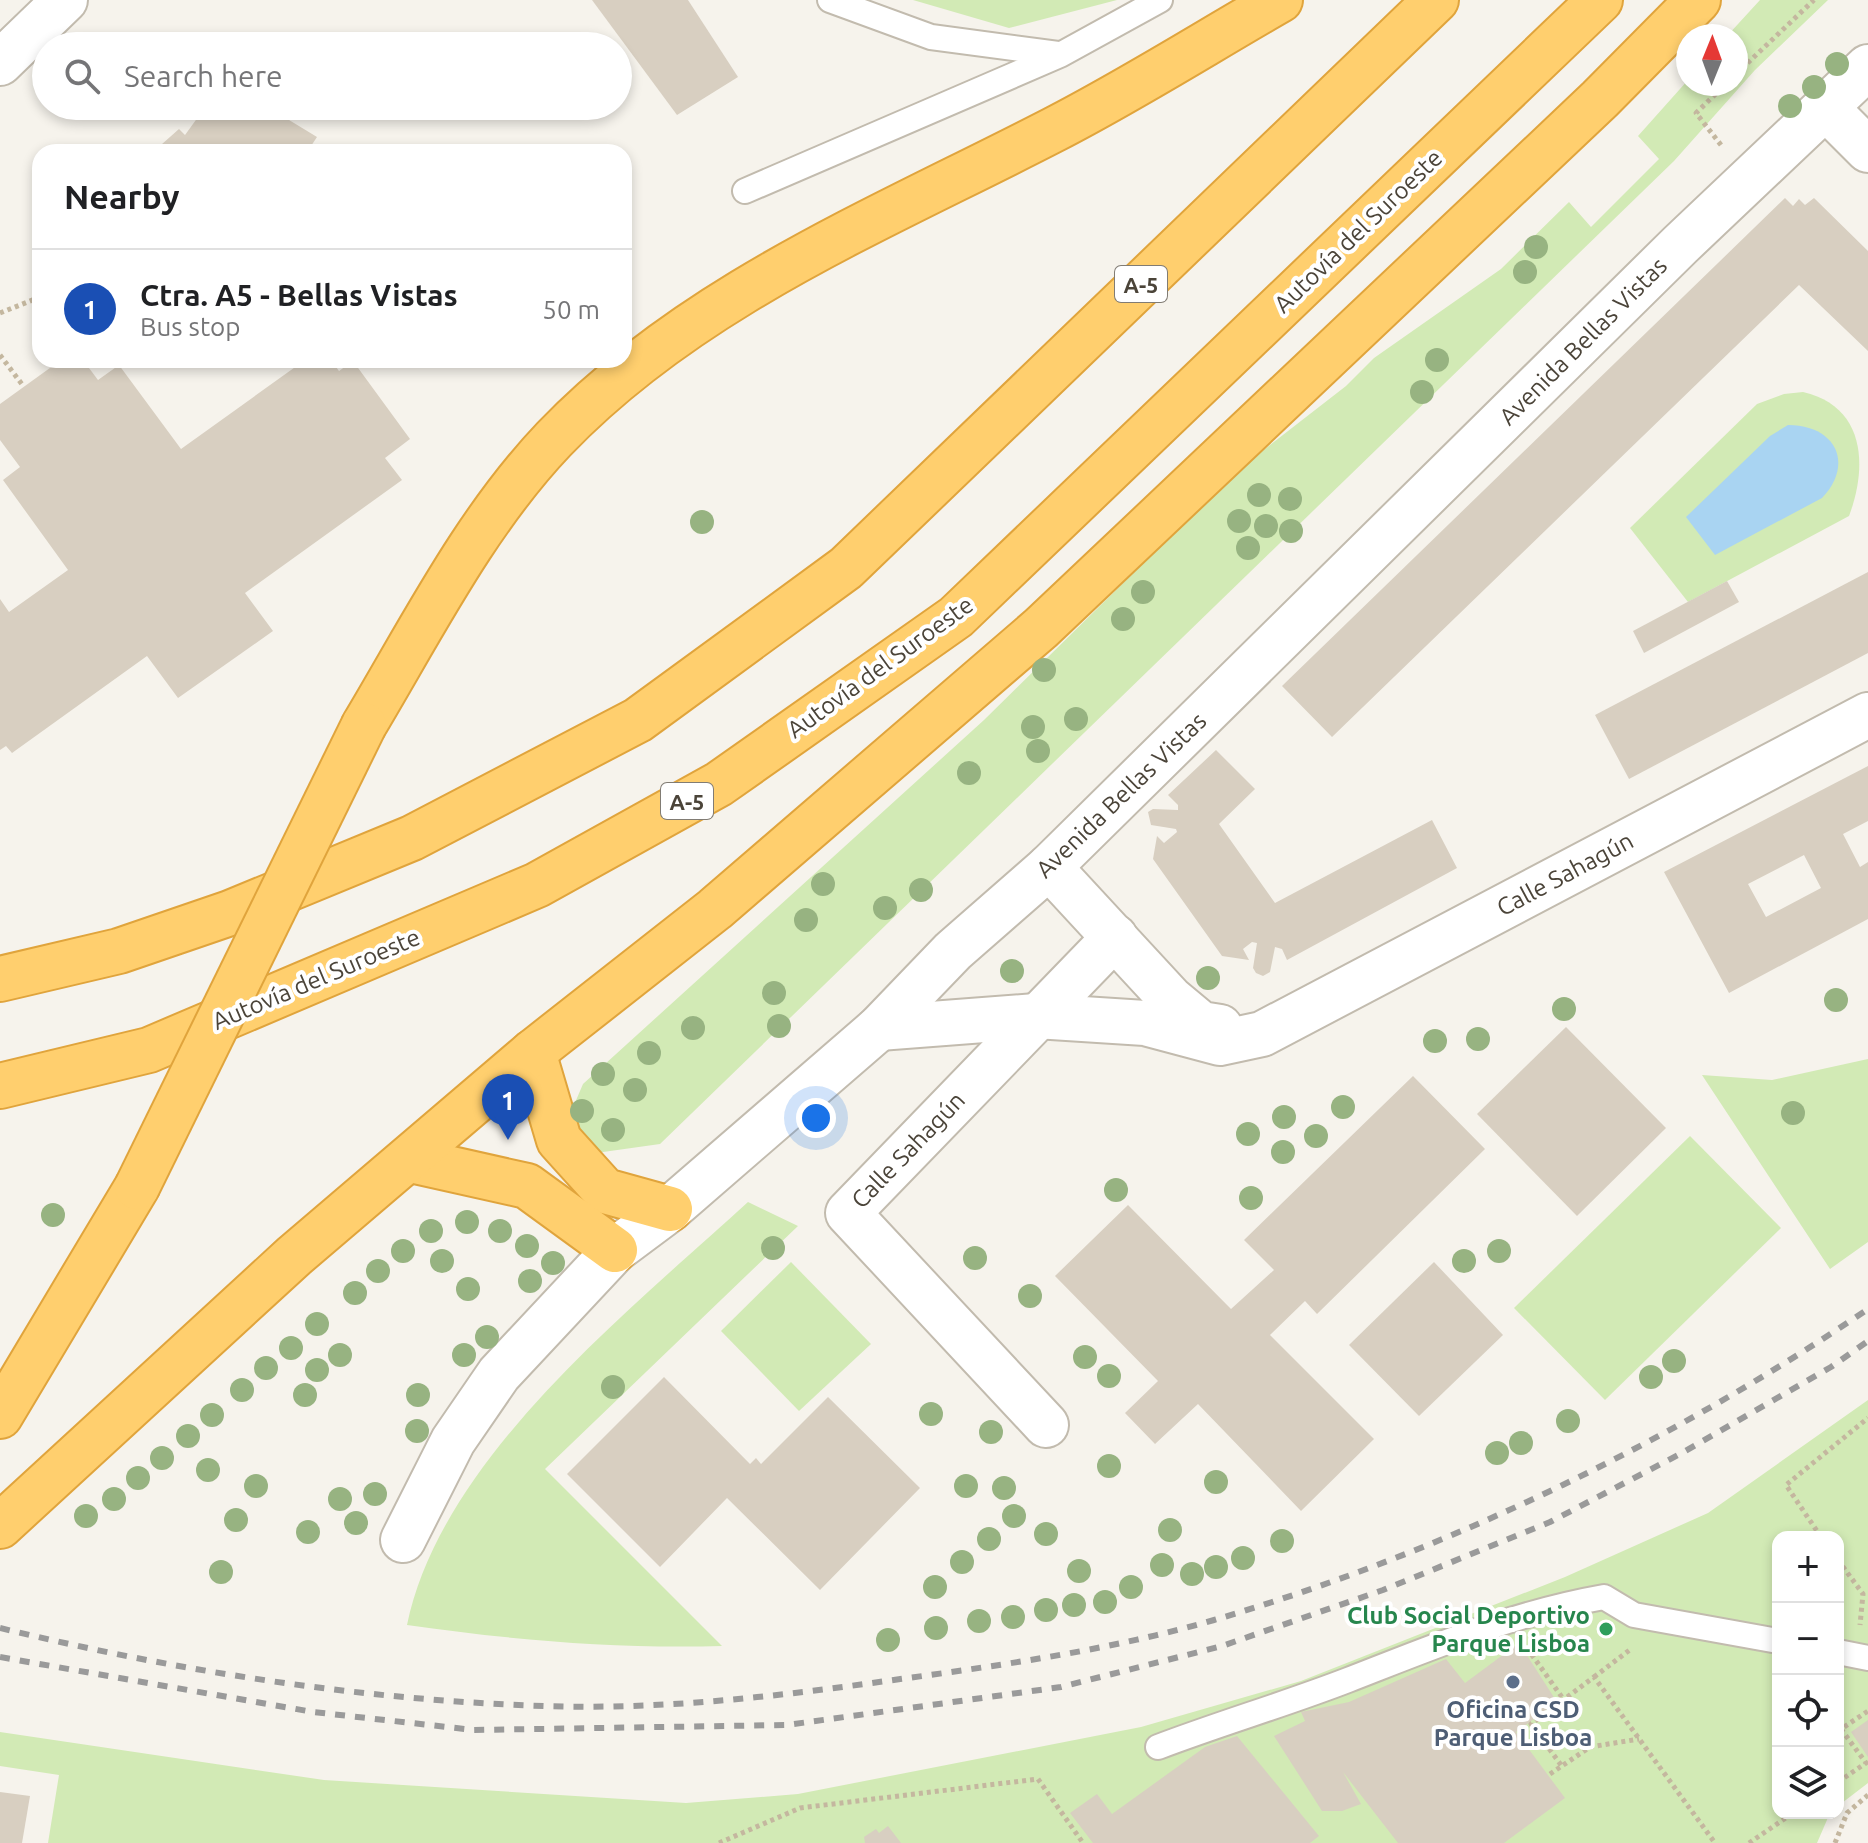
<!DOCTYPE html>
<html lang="en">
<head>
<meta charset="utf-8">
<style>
  :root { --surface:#fff; --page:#f6f6f6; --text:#202124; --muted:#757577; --line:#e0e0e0; --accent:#7c3aed }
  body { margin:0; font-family:Ubuntu,sans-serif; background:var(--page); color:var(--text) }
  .controls { position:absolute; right:24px; bottom:24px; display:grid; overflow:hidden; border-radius:16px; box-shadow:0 4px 12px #0003 }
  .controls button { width:72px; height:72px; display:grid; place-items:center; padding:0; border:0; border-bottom:2px solid var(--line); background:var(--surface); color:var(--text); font:40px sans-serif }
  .compass { position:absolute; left:1676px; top:24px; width:72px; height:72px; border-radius:50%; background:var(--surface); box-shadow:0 4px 12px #0003; rotate:1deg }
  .you { position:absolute; left:816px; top:1118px; width:28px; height:28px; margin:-20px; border:6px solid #fff; border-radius:50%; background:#1a73e8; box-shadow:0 0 0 12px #1a73e833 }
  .badge { display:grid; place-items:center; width:52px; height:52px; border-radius:50%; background:var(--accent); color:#fff; font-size:26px; font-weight:700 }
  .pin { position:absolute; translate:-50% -66px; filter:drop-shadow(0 2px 4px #0008) }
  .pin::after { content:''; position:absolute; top:42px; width:28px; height:24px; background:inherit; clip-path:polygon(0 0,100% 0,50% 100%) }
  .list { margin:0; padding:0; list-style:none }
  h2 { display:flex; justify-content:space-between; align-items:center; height:104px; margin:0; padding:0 32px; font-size:34px }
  h2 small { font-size:26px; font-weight:400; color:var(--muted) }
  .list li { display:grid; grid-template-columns:52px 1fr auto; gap:24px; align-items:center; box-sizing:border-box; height:120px; padding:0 32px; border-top:2px solid var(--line) }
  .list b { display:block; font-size:30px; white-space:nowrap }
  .list p { margin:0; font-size:26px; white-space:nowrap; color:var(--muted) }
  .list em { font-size:26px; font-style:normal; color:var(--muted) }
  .icon { flex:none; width:44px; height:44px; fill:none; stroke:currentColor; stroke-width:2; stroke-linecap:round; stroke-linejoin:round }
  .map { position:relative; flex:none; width:1868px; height:1843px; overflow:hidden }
  .search { position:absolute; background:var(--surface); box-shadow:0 4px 12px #0003; left:32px; top:32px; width:600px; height:88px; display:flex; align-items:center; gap:20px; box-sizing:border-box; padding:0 28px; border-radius:44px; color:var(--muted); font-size:30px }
  .panel { position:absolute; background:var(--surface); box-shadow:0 4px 12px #0003; left:32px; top:144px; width:600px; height:224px; border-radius:24px }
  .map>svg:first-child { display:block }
</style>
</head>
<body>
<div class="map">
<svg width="1868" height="1843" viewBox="0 0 1868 1843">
  <rect width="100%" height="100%" fill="#f6f3ec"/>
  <g fill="#d2eab5">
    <polygon points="913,0 1117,0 1009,28"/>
    <polygon points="1760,0 1828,0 1755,70 1674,161 660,1144 596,1153 577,1141 571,1112 583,1084 984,720 1238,470 1346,386 1374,358 1501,269 1569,202 1591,227 1659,159 1638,136 1688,80 1688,84 1736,84 1736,36 1727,36"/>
    <path d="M1803,392C1865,406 1868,466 1849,516L1688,602L1630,528L1757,404L1784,394Z"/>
    <polygon points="1868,1059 1868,1242 1830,1269 1702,1075 1772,1080"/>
    <polygon points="1690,1136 1781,1228 1605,1400 1514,1308"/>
    <path d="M748,1202L798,1226L545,1469L722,1646C616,1649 512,1640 407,1625C441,1459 628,1312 748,1202Z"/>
    <polygon points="791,1262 871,1344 799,1411 721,1331"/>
    <polygon points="1868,1400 1868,1783 1838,1806 1838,1537 1778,1537 1778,1813 1830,1813 1817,1843 48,1843 59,1775 0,1766 0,1732 324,1780 686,1803 798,1794 1141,1727 1301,1681 1565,1577 1708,1513"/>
  </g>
  <path fill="#a9d4f2" d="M1788,425C1835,425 1855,463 1822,498L1715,555L1686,517L1770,436Z"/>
  <g fill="#d8cfc1" fill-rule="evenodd">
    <polygon points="592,0 688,0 738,77 677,115"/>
    <polygon points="206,106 266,106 317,137 307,152 153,152 179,129 185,135"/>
    <polygon points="1785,198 1793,206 1799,199 1805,205 1814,198 1868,251 1868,351 1799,285 1332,737 1282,686"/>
    <polygon points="61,360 83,360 98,380 119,365 181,449 305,360 331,360 339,371 353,361 410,439 385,458 402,480 245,593 273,631 178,698 147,656 12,753 6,746 0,750 0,599 9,612 68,570 3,480 20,467 0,440 0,404"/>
    <polygon points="1868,572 1868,653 1629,779 1595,715"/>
    <polygon points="1727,581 1739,602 1644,653 1633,631"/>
    <polygon points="1216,750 1255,789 1219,824 1275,903 1432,820 1457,868 1287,960 1282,949 1275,947 1270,972 1263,976 1256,973 1253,968 1257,943 1252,942 1243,949 1249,960 1222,956 1153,859 1157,836 1164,843 1177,832 1176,829 1151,825 1148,812 1153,809 1178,810 1178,805 1168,795"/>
    <path d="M1868,766V821L1843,834L1860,867L1868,862V919L1729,993L1664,872ZM1804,855L1821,888L1766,917L1748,884Z"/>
    <polygon points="1566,1027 1666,1128 1577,1216 1477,1114"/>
    <polygon points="1413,1076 1485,1149 1317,1314 1305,1301 1270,1335 1374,1439 1301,1511 1198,1404 1155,1444 1125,1413 1158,1381 1055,1276 1128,1205 1231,1309 1274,1270 1244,1240"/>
    <polygon points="1434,1262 1503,1335 1419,1416 1349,1345"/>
    <polygon points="664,1377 750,1464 756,1458 761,1464 828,1397 920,1488 820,1590 727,1498 660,1567 567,1474"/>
    <polygon points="1519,1643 1557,1702 1516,1732 1565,1798 1504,1843 1398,1843 1343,1772 1361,1804 1342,1811 1322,1811 1274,1736 1305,1721 1301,1712 1349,1702 1446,1659 1465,1683"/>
    <polygon points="1868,1720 1868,1757 1851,1732"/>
    <polygon points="1237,1736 1319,1836 1310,1843 1093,1843 1070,1813 1097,1794 1112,1814 1205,1747"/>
    <polygon points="0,1792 30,1796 22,1843 0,1843"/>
    <polygon points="888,1826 901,1843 865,1843 864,1837 876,1829 879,1833"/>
  </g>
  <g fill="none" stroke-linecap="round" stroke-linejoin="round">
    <defs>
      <g id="service">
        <polyline points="830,0 931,37 1058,54"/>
        <polyline points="745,191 1060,55 1160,0"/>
        <polyline points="1838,1652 1868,1658"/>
        <path d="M1158,1747C1221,1723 1286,1704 1348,1680C1433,1647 1513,1613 1604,1597L1634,1615L1778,1641"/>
      </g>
      <g id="minor">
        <polyline points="0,63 65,0"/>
        <polyline points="1826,108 1868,150"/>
        <polyline points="1049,867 1171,999 1201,1024 1220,1027"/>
        <polyline points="879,1028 1036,1016 1145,1023 1220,1043 1262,1034 1868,715"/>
        <polyline points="1046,1425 848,1213 1115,937"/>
        <polyline points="403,1540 453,1441 499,1374 615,1250 670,1209 879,1028 953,951 1049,867 1680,245 1868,67"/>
      </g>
      <g id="motorway">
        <path d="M364,725C422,628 475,522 554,439C692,295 881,219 1055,129C1131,90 1205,43 1280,0"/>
        <polyline points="0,979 119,951 230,913 412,838 638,720 846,568 1436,0"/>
        <polyline points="533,1052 559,1140 605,1191 670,1209"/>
        <polyline points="0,1086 149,1050 537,885 719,784 956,617 1600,0"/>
        <polyline points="411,1160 527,1186 615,1250"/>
        <polyline points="0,1416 137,1187"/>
        <polyline points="0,1526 294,1256 533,1052 715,909 1041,628 1600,99 1698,0"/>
      </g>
    </defs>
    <use href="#service" stroke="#c2bbae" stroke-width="28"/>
    <use href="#minor" stroke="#c2bbae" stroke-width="48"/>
    <use href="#motorway" stroke="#e0a43c" stroke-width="48"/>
    <g stroke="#c4b79f" stroke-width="5" stroke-dasharray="4 4" stroke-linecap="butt">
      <polyline points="1736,74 1814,0"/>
      <polyline points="1721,145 1696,113 1726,84"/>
      <polyline points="0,313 40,297"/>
      <polyline points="0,355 24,387"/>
      <polyline points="1821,1537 1786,1485 1868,1418"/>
      <polyline points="1838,1560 1863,1594 1860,1625"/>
      <polyline points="1527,1648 1564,1700"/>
      <polyline points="1594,1677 1631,1649"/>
      <polyline points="1561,1765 1531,1724 1594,1677 1715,1843"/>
      <polyline points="1550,1774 1590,1747 1639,1739"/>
      <polyline points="1838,1782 1866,1763 1841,1729 1868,1711"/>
      <polyline points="719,1843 800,1808 1038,1779 1083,1843"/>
      <polyline points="1749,1843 1793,1813"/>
      <polyline points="1835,1843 1847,1813 1868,1795"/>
    </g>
    <use href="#service" stroke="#fff" stroke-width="24"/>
    <use href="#minor" stroke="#fff" stroke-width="44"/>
    <use href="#motorway" stroke="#ffcf6e" stroke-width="44"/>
    <g stroke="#9a9a9a" stroke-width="6" stroke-dasharray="10 10" stroke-linecap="butt">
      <path d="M0,1628C177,1671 361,1700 544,1706C658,1710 773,1697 886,1681C996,1666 1107,1651 1214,1620C1445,1552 1669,1444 1868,1309"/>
      <polyline points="0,1657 313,1712 474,1730 787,1725 1061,1687 1222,1646 1383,1590 1550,1522 1680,1454 1831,1367 1868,1341"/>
    </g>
    <defs>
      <polyline id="motorway-bridge" points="137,1187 364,725"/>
    </defs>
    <use href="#motorway-bridge" stroke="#e0a43c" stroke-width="48" stroke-linecap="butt"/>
    <use href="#motorway-bridge" stroke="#ffcf6e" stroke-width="44"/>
  </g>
  <g fill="#97b381">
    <circle cx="1837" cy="64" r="12"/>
    <circle cx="1814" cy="87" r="12"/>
    <circle cx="1790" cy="106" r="12"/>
    <circle cx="1536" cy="247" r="12"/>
    <circle cx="1525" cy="272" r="12"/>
    <circle cx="1437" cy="360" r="12"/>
    <circle cx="1422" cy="392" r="12"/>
    <circle cx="1259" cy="495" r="12"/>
    <circle cx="1290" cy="499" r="12"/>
    <circle cx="1239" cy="521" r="12"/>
    <circle cx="702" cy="522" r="12"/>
    <circle cx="1266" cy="526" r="12"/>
    <circle cx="1291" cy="531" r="12"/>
    <circle cx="1248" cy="548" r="12"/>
    <circle cx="1143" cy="592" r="12"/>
    <circle cx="1123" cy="619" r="12"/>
    <circle cx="1044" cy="670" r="12"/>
    <circle cx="1076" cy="719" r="12"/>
    <circle cx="1033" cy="727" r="12"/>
    <circle cx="1038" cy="751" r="12"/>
    <circle cx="969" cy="773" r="12"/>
    <circle cx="823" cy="884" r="12"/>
    <circle cx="921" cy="890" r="12"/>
    <circle cx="885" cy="908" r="12"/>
    <circle cx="806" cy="920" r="12"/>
    <circle cx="1012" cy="971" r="12"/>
    <circle cx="1208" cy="978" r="12"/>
    <circle cx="774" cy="993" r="12"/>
    <circle cx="1836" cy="1000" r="12"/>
    <circle cx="1564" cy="1009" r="12"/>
    <circle cx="779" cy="1026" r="12"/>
    <circle cx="693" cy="1028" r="12"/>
    <circle cx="1478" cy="1039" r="12"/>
    <circle cx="1435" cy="1041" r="12"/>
    <circle cx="649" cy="1053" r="12"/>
    <circle cx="603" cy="1074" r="12"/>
    <circle cx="635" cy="1090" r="12"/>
    <circle cx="1343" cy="1107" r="12"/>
    <circle cx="582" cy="1111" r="12"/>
    <circle cx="1793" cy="1113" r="12"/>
    <circle cx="1284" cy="1117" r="12"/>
    <circle cx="613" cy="1130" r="12"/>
    <circle cx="1248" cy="1134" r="12"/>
    <circle cx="1316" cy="1136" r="12"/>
    <circle cx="1283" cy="1152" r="12"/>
    <circle cx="1116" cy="1190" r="12"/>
    <circle cx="1251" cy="1198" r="12"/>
    <circle cx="53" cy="1215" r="12"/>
    <circle cx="467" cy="1222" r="12"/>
    <circle cx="431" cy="1231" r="12"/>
    <circle cx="500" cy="1231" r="12"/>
    <circle cx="527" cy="1246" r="12"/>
    <circle cx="773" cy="1248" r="12"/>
    <circle cx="403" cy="1251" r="12"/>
    <circle cx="1499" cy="1251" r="12"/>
    <circle cx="975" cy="1258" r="12"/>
    <circle cx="442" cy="1261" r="12"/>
    <circle cx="1464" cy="1261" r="12"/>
    <circle cx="553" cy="1263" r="12"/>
    <circle cx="378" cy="1271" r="12"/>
    <circle cx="530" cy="1281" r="12"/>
    <circle cx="468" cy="1289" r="12"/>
    <circle cx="355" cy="1293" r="12"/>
    <circle cx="1030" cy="1296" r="12"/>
    <circle cx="317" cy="1324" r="12"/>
    <circle cx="487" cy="1337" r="12"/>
    <circle cx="291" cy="1348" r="12"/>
    <circle cx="340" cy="1355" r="12"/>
    <circle cx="464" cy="1355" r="12"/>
    <circle cx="1085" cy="1357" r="12"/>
    <circle cx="1674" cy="1361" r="12"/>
    <circle cx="266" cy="1368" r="12"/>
    <circle cx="317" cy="1370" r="12"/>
    <circle cx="1109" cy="1376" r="12"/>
    <circle cx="1651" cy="1377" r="12"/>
    <circle cx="613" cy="1387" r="12"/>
    <circle cx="242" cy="1390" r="12"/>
    <circle cx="305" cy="1395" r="12"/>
    <circle cx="418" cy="1395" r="12"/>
    <circle cx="931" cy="1414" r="12"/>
    <circle cx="212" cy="1415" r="12"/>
    <circle cx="1568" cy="1421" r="12"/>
    <circle cx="417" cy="1431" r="12"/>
    <circle cx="991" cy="1432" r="12"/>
    <circle cx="188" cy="1436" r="12"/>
    <circle cx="1521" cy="1443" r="12"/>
    <circle cx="1497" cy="1453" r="12"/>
    <circle cx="162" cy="1458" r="12"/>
    <circle cx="1109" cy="1466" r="12"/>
    <circle cx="208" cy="1470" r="12"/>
    <circle cx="138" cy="1478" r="12"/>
    <circle cx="1216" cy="1482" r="12"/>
    <circle cx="256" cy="1486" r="12"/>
    <circle cx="966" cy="1486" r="12"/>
    <circle cx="1004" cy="1488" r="12"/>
    <circle cx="375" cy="1494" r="12"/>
    <circle cx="114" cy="1499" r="12"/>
    <circle cx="340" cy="1499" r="12"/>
    <circle cx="86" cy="1516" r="12"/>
    <circle cx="1014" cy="1516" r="12"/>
    <circle cx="236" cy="1520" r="12"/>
    <circle cx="356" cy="1523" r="12"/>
    <circle cx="1170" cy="1530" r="12"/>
    <circle cx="308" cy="1532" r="12"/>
    <circle cx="1046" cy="1534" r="12"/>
    <circle cx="989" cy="1539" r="12"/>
    <circle cx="1282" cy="1541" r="12"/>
    <circle cx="1243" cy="1558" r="12"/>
    <circle cx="962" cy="1562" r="12"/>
    <circle cx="1162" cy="1565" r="12"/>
    <circle cx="1216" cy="1567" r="12"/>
    <circle cx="1079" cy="1571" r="12"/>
    <circle cx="221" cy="1572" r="12"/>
    <circle cx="1192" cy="1574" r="12"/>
    <circle cx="935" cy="1587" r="12"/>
    <circle cx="1131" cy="1587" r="12"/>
    <circle cx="1105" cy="1602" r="12"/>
    <circle cx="1074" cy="1605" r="12"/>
    <circle cx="1046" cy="1610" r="12"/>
    <circle cx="1013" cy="1617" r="12"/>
    <circle cx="979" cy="1621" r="12"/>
    <circle cx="936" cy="1628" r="12"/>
    <circle cx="888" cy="1640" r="12"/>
  </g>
  <circle fill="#2e9e5b" stroke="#fff" stroke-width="3" cx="1606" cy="1629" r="8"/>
  <circle fill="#5c6f8a" stroke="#fff" stroke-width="3" cx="1513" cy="1682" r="8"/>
  <g text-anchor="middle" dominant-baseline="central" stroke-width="8" stroke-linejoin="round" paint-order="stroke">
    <g fill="#fff" stroke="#817c74" stroke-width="2">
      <rect x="1115" y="266" width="52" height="36" rx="6"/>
      <rect x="661" y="783" width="52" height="36" rx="6"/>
    </g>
    <g font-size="22" font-weight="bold" fill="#4b4439">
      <text x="1141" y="284">A-5</text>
      <text x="687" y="801">A-5</text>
    </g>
    <g font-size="24" fill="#4b4439" stroke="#fff">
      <text transform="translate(1358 231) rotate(-44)">Autovía del Suroeste</text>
      <text transform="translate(1583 341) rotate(-45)">Avenida Bellas Vistas</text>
      <text transform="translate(880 667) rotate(-36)">Autovía del Suroeste</text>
      <text transform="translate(1121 795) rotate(-44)">Avenida Bellas Vistas</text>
      <text transform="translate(1565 874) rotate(-28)">Calle Sahagún</text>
      <text transform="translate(316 979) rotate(-23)">Autovía del Suroeste</text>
      <text transform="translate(908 1150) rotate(-46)">Calle Sahagún</text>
    </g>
    <g font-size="24" font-weight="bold" fill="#27864d" stroke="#fff" text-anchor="end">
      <text x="1590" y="1615">Club Social Deportivo<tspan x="1590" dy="28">Parque Lisboa</tspan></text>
    </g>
    <g font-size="24" font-weight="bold" fill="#4e5e75" stroke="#fff">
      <text x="1513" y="1709">Oficina CSD<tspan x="1513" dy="28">Parque Lisboa</tspan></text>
    </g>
  </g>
</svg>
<div class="controls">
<button>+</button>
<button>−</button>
<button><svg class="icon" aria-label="locate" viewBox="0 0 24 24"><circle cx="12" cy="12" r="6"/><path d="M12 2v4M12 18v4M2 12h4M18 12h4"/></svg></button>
<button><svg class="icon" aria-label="layers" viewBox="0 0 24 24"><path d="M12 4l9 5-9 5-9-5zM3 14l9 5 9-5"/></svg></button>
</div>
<svg class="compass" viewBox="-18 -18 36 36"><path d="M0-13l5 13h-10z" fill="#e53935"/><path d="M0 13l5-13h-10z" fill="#757577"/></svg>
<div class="you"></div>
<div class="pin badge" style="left:508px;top:1140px;background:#1a4fb4">1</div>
<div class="search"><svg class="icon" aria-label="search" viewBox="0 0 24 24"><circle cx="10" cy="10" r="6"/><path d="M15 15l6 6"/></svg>Search here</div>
<section class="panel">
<h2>Nearby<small></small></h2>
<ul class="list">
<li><span class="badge" style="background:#1a4fb4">1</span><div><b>Ctra. A5 - Bellas Vistas</b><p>Bus stop</p></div><em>50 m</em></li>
</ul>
</section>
</div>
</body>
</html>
